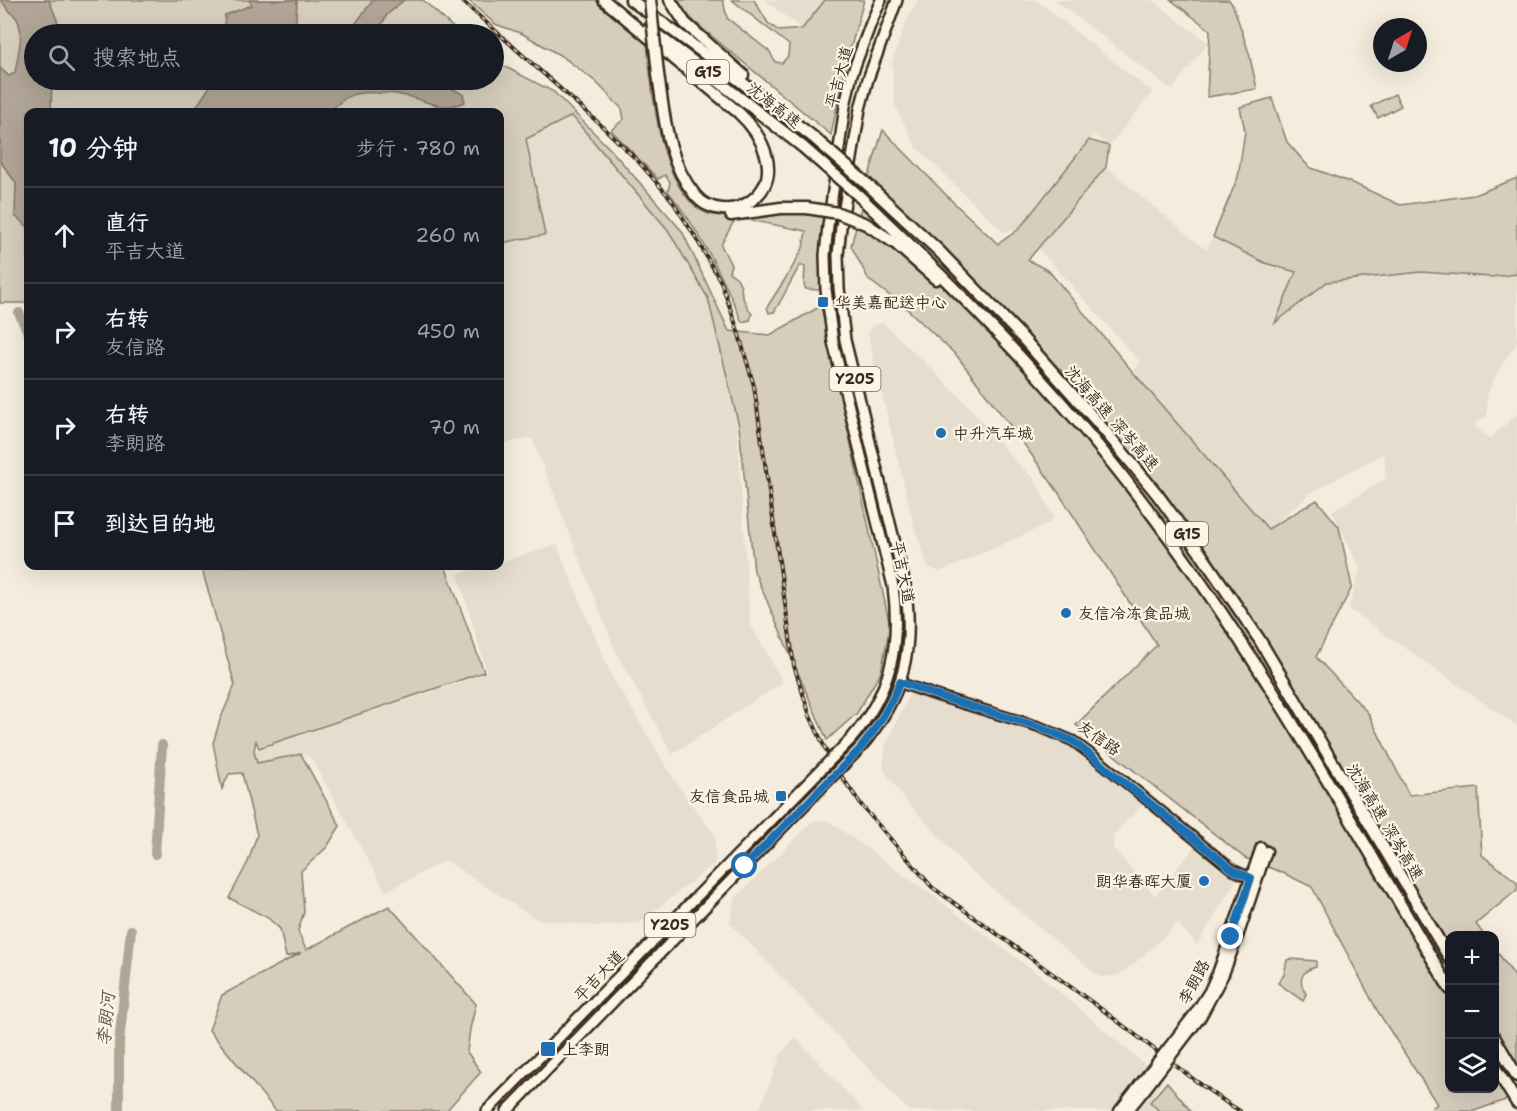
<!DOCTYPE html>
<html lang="zh">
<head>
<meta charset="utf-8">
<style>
  :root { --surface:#171b24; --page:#20242c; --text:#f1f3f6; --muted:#9ea1a6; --line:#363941 }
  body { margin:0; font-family:"Shantell Sans","LXGW WenKai TC",sans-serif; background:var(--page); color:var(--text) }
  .controls { position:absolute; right:18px; bottom:18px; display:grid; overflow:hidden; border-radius:12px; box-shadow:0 6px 24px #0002 }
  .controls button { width:54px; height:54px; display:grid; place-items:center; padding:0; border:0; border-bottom:2px solid var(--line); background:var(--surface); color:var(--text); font:30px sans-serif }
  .compass { position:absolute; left:1373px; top:18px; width:54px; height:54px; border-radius:50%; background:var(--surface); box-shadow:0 6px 24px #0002; rotate:39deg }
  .stop { position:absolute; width:18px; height:18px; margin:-14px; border:4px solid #1f6fb2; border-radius:50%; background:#fff }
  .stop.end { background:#1f6fb2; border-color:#fff; box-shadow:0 2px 6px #0008 }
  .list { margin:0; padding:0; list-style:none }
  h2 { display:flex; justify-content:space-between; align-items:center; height:78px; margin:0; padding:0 24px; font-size:26px }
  h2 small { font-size:20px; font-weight:400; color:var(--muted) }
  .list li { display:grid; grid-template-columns:39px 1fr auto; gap:18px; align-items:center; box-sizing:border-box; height:96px; padding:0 24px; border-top:2px solid var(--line) }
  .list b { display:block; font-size:22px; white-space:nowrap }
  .list p { margin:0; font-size:20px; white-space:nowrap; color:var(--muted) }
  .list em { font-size:20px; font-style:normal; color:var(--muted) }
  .icon { flex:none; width:33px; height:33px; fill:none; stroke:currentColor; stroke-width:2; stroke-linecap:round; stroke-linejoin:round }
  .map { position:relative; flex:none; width:1517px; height:1111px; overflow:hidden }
  .search { position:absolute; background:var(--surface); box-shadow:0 6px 24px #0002; left:24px; top:24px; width:480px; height:66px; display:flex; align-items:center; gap:15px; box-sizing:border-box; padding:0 21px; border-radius:33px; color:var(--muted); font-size:22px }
  .panel { position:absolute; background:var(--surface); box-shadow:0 6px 24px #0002; left:24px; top:108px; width:480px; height:462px; border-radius:12px }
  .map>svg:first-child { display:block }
</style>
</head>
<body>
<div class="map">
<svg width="1517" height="1111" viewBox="0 0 1517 1111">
  <rect width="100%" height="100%" fill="#f4eddd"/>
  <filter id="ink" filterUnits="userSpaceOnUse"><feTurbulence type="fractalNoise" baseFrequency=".0167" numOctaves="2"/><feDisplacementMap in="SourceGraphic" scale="12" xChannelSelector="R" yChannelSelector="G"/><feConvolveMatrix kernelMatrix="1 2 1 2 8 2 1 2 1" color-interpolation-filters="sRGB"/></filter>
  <g filter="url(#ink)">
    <g fill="#e5ddce">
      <polygon points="765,0 825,0 802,29"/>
      <polygon points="918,0 1036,0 1152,92 1109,146 1094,134 1019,229 1003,232 916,147 895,106 892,62 905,23"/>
      <polygon points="1055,0 1152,0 1208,43 1172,90"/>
      <polygon points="572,116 668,230 708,298 736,411 750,624 783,682 672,754 615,650 532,438 500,444 500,243 545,235 526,139"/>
      <polygon points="1106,167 1206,250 1213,237 1265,263 1296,272 1276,322 1327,282 1421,272 1491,277 1517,274 1517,342 1497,373 1487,395 1487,416 1474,424 1489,439 1517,414 1517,726 1349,609 1360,568 1332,511 1386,478 1384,453 1311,493 1269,529 1132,371 1141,363 1038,248"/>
      <polygon points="883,323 935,372 970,408 1013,458 1034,479 1054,517 1048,524 940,572 928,567 915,530 872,353 868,331 873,325"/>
      <polygon points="557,545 611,675 679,787 715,836 715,863 639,923 595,926 536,919 445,860 386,892 312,760 309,757 301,754 257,763 254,751 487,673 458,574 487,566 500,566 500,562"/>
      <polygon points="916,689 1074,741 1146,801 1114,834 1113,848 1155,896 1195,846 1236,880 1197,945 1178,923 1135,963 1119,975 1100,977 1025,916 966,866 906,801 883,769 886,744 911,691"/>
      <polygon points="813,821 829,821 944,904 1038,974 1163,1080 1150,1102 1159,1111 909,1111 730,923 734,899"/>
      <polygon points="795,1037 838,1083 864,1111 759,1111 781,1054"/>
    </g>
    <g fill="#d6cdbd" stroke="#887c6e" stroke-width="1.5">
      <polygon points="0,0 423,0 460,34 34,34 34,80 494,80 494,61 554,92 611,150 682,231 729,331 770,335 821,306 890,626 881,672 857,713 827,740 754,571 739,426 708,298 668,230 572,116 526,139 545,235 500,243 500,112 28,112 28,303 0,303"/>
      <path d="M468,0H596L647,43C652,90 658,184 702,211C710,216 720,216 729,216L824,208L820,259L821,288L819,290L806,289L804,285L805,266H800C790,281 784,297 774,312L769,313L767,307L789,273L803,248L806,231L739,218L733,223L721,245L731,265L729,272L737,278L741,286L742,296L749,310L752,314L750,320L742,322C722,275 700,231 668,191L670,182L665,175L658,179L611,130L624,119L622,109L596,82L563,57L523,34L495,24Z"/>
      <path d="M677,0H723L727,18L770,52L775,62L782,63L788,56L789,45L732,0H754L768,23L779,31L802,29L825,0H864L845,68L831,135L714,38C701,27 685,15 677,0Z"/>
      <polygon points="1171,0 1229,0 1233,5 1249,53 1257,89 1207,97 1210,30"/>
      <polygon points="1395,94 1401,106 1378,118 1371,106"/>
      <polygon points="1272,98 1287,142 1309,167 1355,184 1400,205 1474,195 1517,178 1517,274 1491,277 1421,272 1327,282 1275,323 1296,272 1265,263 1213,237 1238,177 1245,131 1240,107"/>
      <polygon points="883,130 953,202 998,244 1019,229 1089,140 1109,146 1106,167 1028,260 1049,271 1132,371 1268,529 1317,500 1339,527 1352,587 1316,657 1368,713 1409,795 1478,788 1482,855 1517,882 1517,890 1476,924 1484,935 1450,936 1450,1088 1494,1088 1495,949 1517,979 1517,1096 1474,1111 1433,1111 1432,1108 1437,1104 1377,1010 1312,887 1281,872 1245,858 1076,725 1157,645 1058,492 1021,440 957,356 905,307 869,280 851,246 872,165"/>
      <polygon points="201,566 445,566 484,672 259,748 256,741 254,751 257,763 301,754 340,826 327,847 301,871 304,912 298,931 306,950 389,906 476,1004 470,1029 467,1052 481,1072 446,1111 276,1111 209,1030 222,995 301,953 286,957 280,929 268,918 229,898 248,862 257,835 242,773 229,774 222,789 213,743 220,720 235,685"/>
      <path d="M1290,959L1316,961V967C1300,971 1298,981 1306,994L1303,1001L1278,983L1284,975L1287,960Z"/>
      <polygon points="1167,1082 1191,1111 1159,1111 1150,1102"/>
    </g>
    <g fill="#b0a596" stroke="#817466" stroke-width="1.5">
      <path d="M2,0H49L61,30V34H34V80H52L51,112H28V227L15,216L16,183L0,161V68L9,76L15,73C17,56 25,35 17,19C13,12 6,11 2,0Z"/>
      <polygon points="249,0 297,0 296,21 298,34 223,34 225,15 252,5"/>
      <polygon points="373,0 404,0 387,15 376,34 341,34 356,23"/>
      <path d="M214,80H422L449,87L463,94L465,102C440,112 429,101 406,96C399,94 390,93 383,93C356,91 348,93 329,112H188L197,106Z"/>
    </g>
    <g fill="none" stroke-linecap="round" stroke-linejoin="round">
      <g stroke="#b0a596" stroke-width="10">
        <polyline points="19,313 28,332"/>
        <polyline points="155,854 162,745"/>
        <polyline points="119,1111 119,1043 131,930"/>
      </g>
      <defs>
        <g id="secondary">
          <polyline points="900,683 941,697 1040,727 1073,741 1097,759 1233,870 1251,878"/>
          <polyline points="1195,1013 1209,991 1218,971 1261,847"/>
          <polyline points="1201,1017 1224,974 1239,934 1267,851"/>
          <polyline points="1119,1111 1139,1085"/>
          <polyline points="1128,1111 1145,1090"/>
        </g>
        <g id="primary">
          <path d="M851,739C891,692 901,646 893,586L833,342L826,289L825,255L828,226L845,106L852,74L871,23L881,0"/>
          <path d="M859,749C904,697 915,651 905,584L845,340L839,288L838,255L841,227L860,109L868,79L897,0"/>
          <polyline points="487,1111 800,791"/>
          <polyline points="507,1111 807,802"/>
        </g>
        <g id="highway">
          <path d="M604,0L739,113C762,134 784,176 752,200C743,207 733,210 722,209C711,208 702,204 695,195C667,161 664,115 658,74"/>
          <polyline points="631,0 705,54 813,137"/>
          <polyline points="670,0 685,23 743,75"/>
          <polyline points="649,29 699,66 803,147"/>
          <polyline points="867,184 939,251 1019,334 1105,431 1157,494 1201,554 1259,639 1450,959"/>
          <path d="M858,195C955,287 1049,381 1131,487C1253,644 1349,818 1450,989"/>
          <polyline points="731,215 781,208 807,208"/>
          <polyline points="866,224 895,243 936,279"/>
          <polyline points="1494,1037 1517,1076"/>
          <polyline points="1494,1066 1517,1103"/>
        </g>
      </defs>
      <use href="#secondary" stroke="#3b2a1e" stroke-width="13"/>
      <use href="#primary" stroke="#3b2a1e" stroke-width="14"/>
      <use href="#highway" stroke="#3b2a1e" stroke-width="15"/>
      <use href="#secondary" stroke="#fcf5e5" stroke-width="8"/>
      <use href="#primary" stroke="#fcf5e5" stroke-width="9"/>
      <use href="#highway" stroke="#fcf5e5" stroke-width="10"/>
      <defs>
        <polyline id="rail" points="461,0 602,126 637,160 671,199 696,238 721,282 737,328 754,386 794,666 810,716 831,761 862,806 932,887 1100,1008 1196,1081 1227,1103 1240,1111"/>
      </defs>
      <use href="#rail" stroke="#3b2a1e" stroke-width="4"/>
      <use href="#rail" stroke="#fcf5e5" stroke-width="1.5" stroke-dasharray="4.5" stroke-linecap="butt"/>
      <defs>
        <g id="secondary-bridge">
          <polyline points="1139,1085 1195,1013"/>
          <polyline points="1145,1090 1201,1017"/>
        </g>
        <g id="primary-bridge">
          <polyline points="800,791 851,739"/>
          <polyline points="807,802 859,749"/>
        </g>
        <g id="highway-bridge">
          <polyline points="650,0 658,74"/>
          <polyline points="813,137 867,184"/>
          <polyline points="803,147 858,195"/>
          <polyline points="807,208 838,213 866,224"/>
        </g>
      </defs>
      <use href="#secondary-bridge" stroke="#3b2a1e" stroke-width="13" stroke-linecap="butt"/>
      <use href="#primary-bridge" stroke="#3b2a1e" stroke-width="14" stroke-linecap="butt"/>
      <use href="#highway-bridge" stroke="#3b2a1e" stroke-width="15" stroke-linecap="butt"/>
      <use href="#secondary-bridge" stroke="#fcf5e5" stroke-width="8"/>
      <use href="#primary-bridge" stroke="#fcf5e5" stroke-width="9"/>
      <use href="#highway-bridge" stroke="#fcf5e5" stroke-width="10"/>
    </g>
  </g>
  <g fill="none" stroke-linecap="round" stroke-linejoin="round" filter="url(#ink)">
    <path stroke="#1f6fb2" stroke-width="8" d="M745,866L860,749C877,728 890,708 900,682L941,697L1040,727L1073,741L1233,870L1251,878L1231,937"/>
  </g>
  <g fill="#1f6fb2" stroke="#fcf5e5" stroke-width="2">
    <rect x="817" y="296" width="12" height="12" rx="3"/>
    <circle cx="941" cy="433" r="6"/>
    <circle cx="1066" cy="613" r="6"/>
    <rect x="775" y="790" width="12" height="12" rx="3"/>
    <circle cx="1204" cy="881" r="6"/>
    <rect x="540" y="1041" width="16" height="16" rx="3"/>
  </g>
  <g text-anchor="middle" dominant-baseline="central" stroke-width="4.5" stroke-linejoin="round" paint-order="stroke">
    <g fill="#fcf5e5" stroke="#75675a" stroke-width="1.5">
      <rect x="687" y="60" width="42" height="24" rx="4.5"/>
      <rect x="829.5" y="367" width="51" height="24" rx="4.5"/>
      <rect x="1166" y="522" width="42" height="24" rx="4.5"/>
      <rect x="644.5" y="913" width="51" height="24" rx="4.5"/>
    </g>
    <g font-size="15" font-weight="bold" fill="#3b2a1e">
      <text x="708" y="72">G15</text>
      <text x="855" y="379">Y205</text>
      <text x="1187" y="534">G15</text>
      <text x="670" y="925">Y205</text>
    </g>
    <g font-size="16" fill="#3b2a1e" stroke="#fcf5e5">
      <text transform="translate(839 77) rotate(-75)">平吉大道</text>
      <text transform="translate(774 105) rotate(38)">沈海高速</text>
      <text transform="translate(1112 418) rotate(49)">沈海高速 深岑高速</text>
      <text transform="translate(903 572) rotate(79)">平吉大道</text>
      <text transform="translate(1099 738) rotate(35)">友信路</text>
      <text transform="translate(1385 822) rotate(59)">沈海高速 深岑高速</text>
      <text transform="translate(599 976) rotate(-46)">平吉大道</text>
      <text transform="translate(1194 982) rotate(-62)">李朗路</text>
    </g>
    <g font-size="16" fill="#3b2a1e" stroke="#fcf5e5" text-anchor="start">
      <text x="835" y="302">华美嘉配送中心</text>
      <text x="953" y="433">中升汽车城</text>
      <text x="1078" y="613">友信冷冻食品城</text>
      <text x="769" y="796" text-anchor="end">友信食品城</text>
      <text x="1192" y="881" text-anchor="end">朗华春晖大厦</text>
      <text x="562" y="1049">上李朗</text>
    </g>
    <g font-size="18" font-style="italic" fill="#645548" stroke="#fcf5e5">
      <text transform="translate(106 1019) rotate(-85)">李朗河</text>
    </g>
  </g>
</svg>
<div class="controls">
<button>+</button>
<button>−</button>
<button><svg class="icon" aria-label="layers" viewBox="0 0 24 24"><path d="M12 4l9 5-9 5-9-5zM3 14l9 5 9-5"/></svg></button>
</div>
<svg class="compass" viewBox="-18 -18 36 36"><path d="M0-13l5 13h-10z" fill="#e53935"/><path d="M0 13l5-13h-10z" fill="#9ea1a6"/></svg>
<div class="stop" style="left:745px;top:866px"></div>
<div class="stop end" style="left:1231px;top:937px"></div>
<div class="search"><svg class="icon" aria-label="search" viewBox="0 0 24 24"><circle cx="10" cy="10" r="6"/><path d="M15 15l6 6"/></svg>搜索地点</div>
<section class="panel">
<h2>10 分钟<small>步行 · 780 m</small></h2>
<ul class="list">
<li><svg class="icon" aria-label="ahead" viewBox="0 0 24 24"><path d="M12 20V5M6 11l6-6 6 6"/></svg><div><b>直行</b><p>平吉大道</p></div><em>260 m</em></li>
<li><svg class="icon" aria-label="right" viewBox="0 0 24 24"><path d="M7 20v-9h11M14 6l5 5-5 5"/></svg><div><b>右转</b><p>友信路</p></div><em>450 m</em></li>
<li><svg class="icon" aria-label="right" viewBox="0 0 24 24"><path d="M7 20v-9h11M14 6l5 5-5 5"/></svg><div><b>右转</b><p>李朗路</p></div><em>70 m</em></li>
<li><svg class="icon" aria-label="arrive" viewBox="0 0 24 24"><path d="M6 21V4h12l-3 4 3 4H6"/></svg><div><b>到达目的地</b></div></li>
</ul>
</section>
</div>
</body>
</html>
